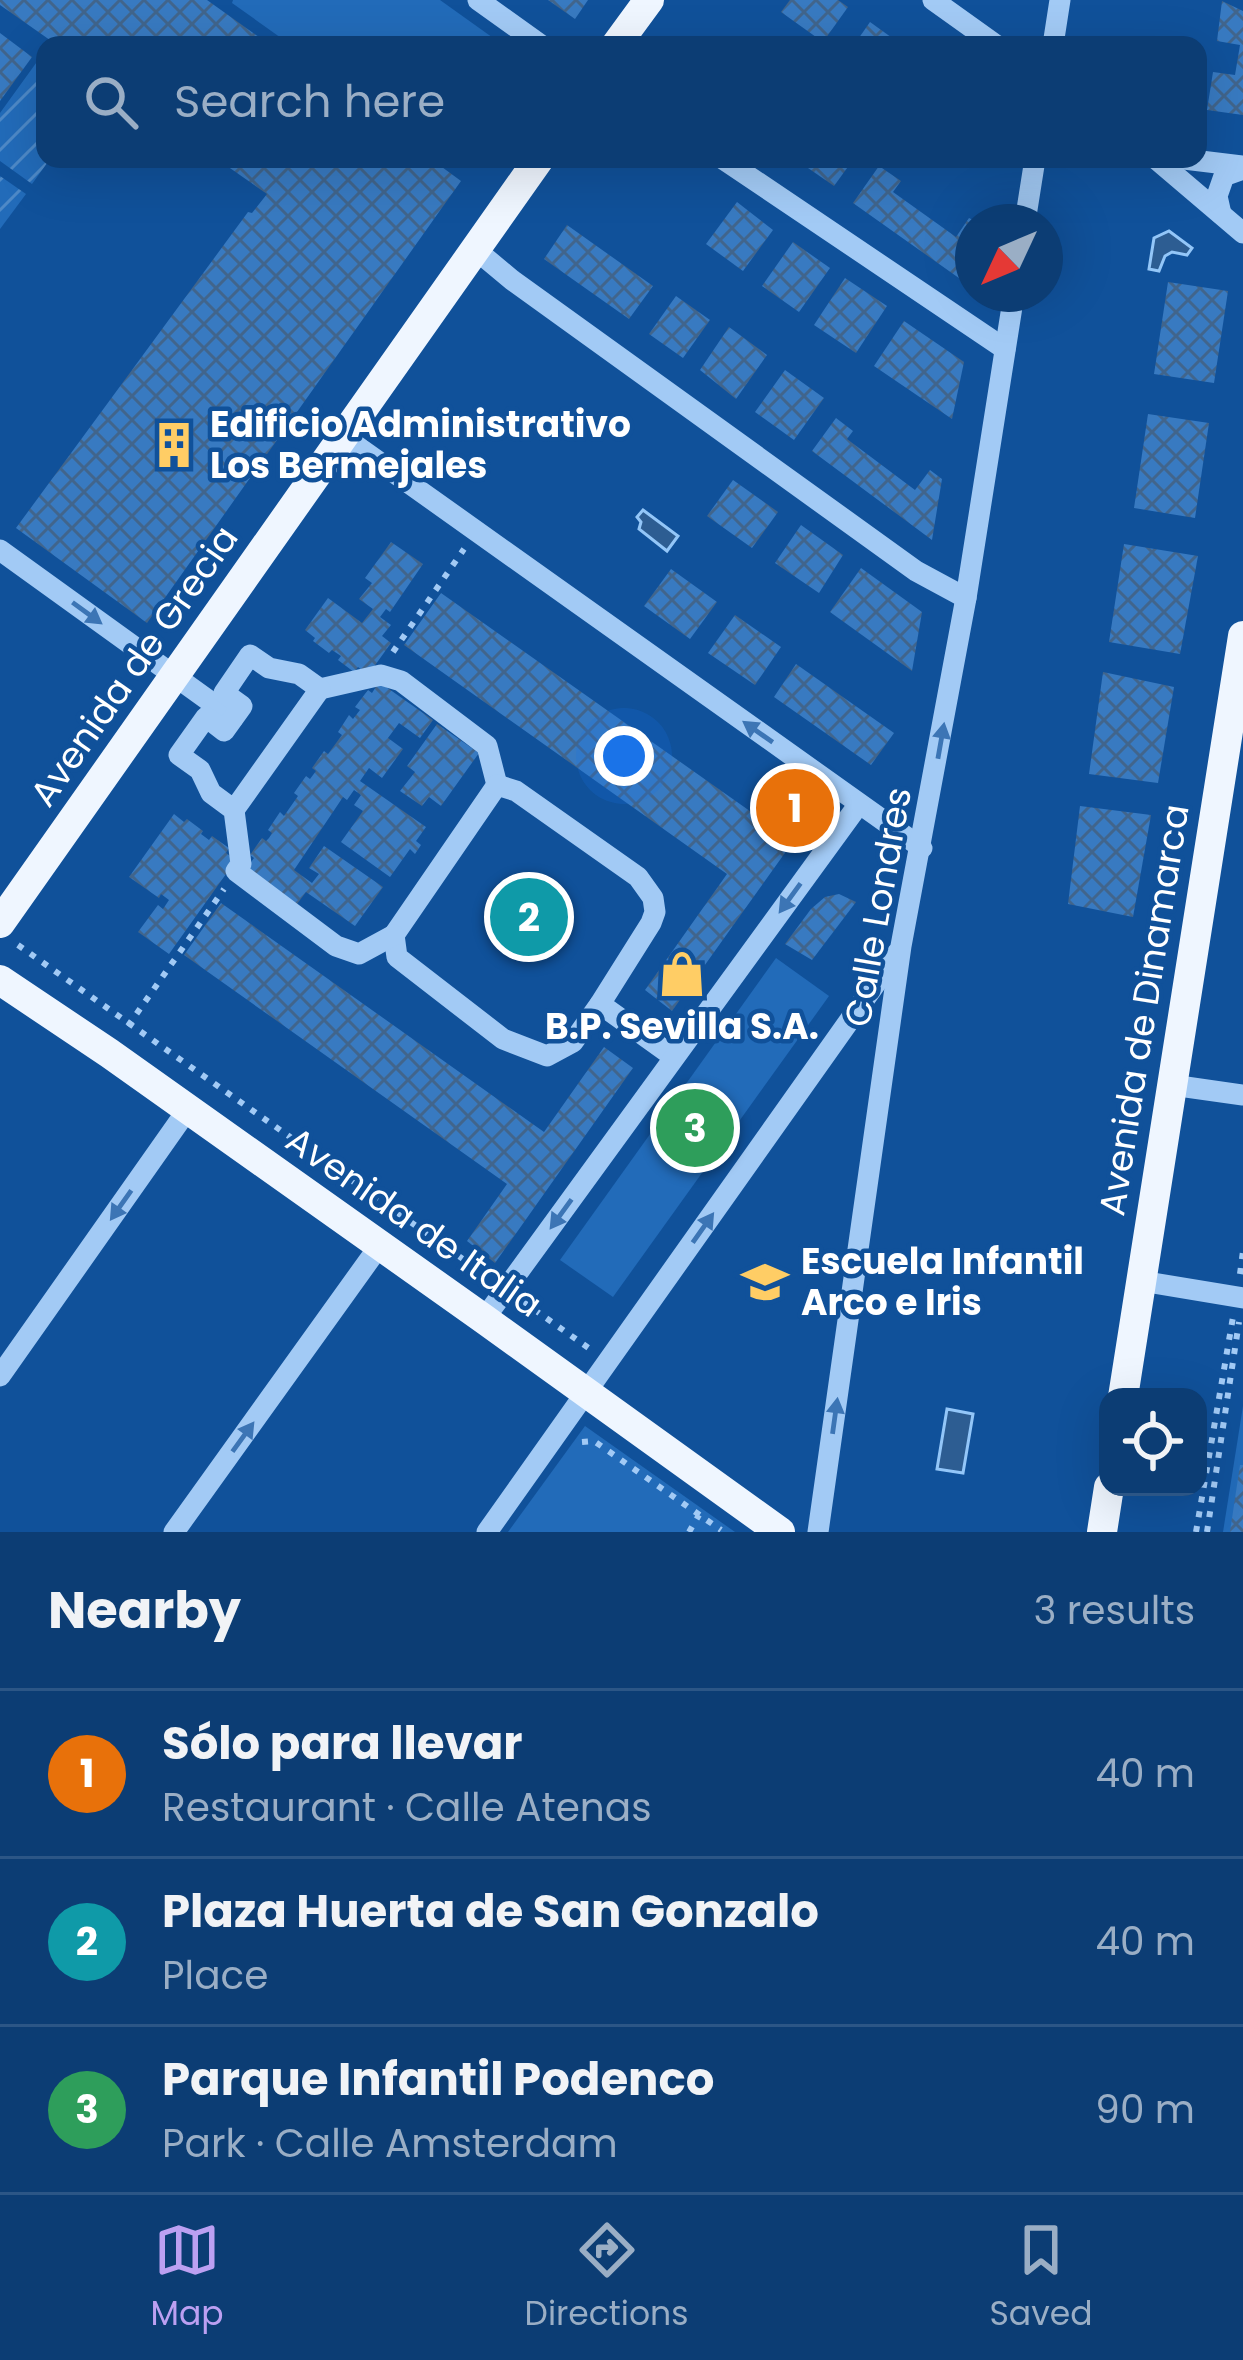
<!DOCTYPE html>
<html lang="en">
<head>
<meta charset="utf-8">
<style>
  :root { --surface:#0c3d74; --page:#154479; --text:#f1f3f6; --muted:#9aaec5; --line:#2c5686; --accent:#bca0f2 }
  body { margin:0; font-family:Poppins,sans-serif; background:var(--page); color:var(--text) }
  .controls { position:absolute; right:36px; bottom:36px; display:grid; overflow:hidden; border-radius:24px; box-shadow:0 12px 48px #0002 }
  .controls button { width:108px; height:108px; display:grid; place-items:center; padding:0; border:0; border-bottom:3px solid var(--line); background:var(--surface); color:var(--text); font:60px sans-serif }
  .compass { position:absolute; left:955px; top:204px; width:108px; height:108px; border-radius:50%; background:var(--surface); box-shadow:0 12px 48px #0002; rotate:226deg }
  .you { position:absolute; left:624px; top:756px; width:42px; height:42px; margin:-30px; border:9px solid #fff; border-radius:50%; background:#1a73e8; box-shadow:0 0 0 18px #1a73e833 }
  .badge { display:grid; place-items:center; width:78px; height:78px; border-radius:50%; background:var(--accent); color:#fff; font-size:39px; font-weight:700 }
  .pin { position:absolute; translate:-50% -50%; border:6px solid #fff; box-shadow:0 3px 12px #0006 }
  .list { margin:0; padding:0; list-style:none }
  h2 { display:flex; justify-content:space-between; align-items:center; height:156px; margin:0; padding:0 48px; font-size:51px }
  h2 small { font-size:39px; font-weight:400; color:var(--muted) }
  .list li { display:grid; grid-template-columns:78px 1fr auto; gap:36px; align-items:center; box-sizing:border-box; height:168px; padding:0 48px; border-top:3px solid var(--line) }
  .list b { display:block; font-size:45px; white-space:nowrap }
  .list p { margin:0; font-size:39px; white-space:nowrap; color:var(--muted) }
  .list em { font-size:39px; font-style:normal; color:var(--muted) }
  .icon { flex:none; width:66px; height:66px; fill:none; stroke:currentColor; stroke-width:2; stroke-linecap:round; stroke-linejoin:round }
  .map { position:relative; flex:none; width:1243px; height:1532px; overflow:hidden }
  .search { position:absolute; background:var(--surface); box-shadow:0 12px 48px #0002; left:36px; right:36px; top:36px; height:132px; display:flex; align-items:center; gap:30px; box-sizing:border-box; padding:0 42px; border-radius:24px; color:var(--muted); font-size:45px }
  .sheet { height:660px; background:var(--surface) }
  nav { display:flex; justify-content:space-around; align-items:center; box-sizing:border-box; height:168px; border-top:3px solid var(--line); background:var(--surface); font-size:33px; color:var(--muted) }
  nav a { display:grid; justify-items:center; gap:6px }
  nav .on { color:var(--accent) }
  .map>svg:first-child { display:block }
</style>
</head>
<body>
<div class="map">
<svg width="1243" height="1532" viewBox="0 0 1243 1532">
  <defs>
    <pattern id="garden-furrows" width="10" height="10" patternUnits="userSpaceOnUse" patternTransform="scale(3)"><rect width="10" height="10" fill="#226bb9"/><path d="M-1 1l2-2M0 10L10 0M9 11l2-2" fill="none" stroke="#4e89c7"/></pattern>
    <pattern id="building-cross-hatch" width="8" height="8" patternUnits="userSpaceOnUse" patternTransform="scale(3)"><rect width="8" height="8" fill="#387ac1"/><path d="M0 0l8 8M0 8l8-8" fill="none" stroke="#41658c"/></pattern>
  </defs>
  <rect width="100%" height="100%" fill="#10519a"/>
  <g fill="#226bb9">
    <polygon points="233,0 440,0 503,45 291,45 232,3"/>
    <polygon points="776,958 829,996 613,1297 560,1260"/>
    <polygon points="1243,1406 1243,1532 1223,1532"/>
    <polygon points="585,1426 735,1532 508,1532"/>
  </g>
  <g fill="url(#garden-furrows)">
    <polygon points="39,59 45,63 45,159 50,159 32,184 0,161 0,113"/>
    <polygon points="0,176 26,194 0,229"/>
  </g>
  <g fill="#2d5d92" stroke="#93c6f8" stroke-width="3">
    <polygon points="1169,231 1192,248 1187,255 1172,252 1165,256 1159,271 1149,269 1154,238"/>
    <polygon points="643,510 678,536 667,551 639,529 641,522 637,517"/>
    <polygon points="947,1409 973,1414 963,1473 937,1469"/>
  </g>
  <g fill="url(#building-cross-hatch)">
    <polygon points="0,0 207,0 270,45 57,45 0,5"/>
    <polygon points="548,0 588,0 575,19"/>
    <polygon points="790,0 838,0 848,7 823,42 781,12"/>
    <polygon points="1222,1 1243,11 1243,115 1207,110 1213,72 1235,75 1240,45 1217,41"/>
    <polygon points="870,22 902,45 854,45"/>
    <polygon points="0,33 32,57 0,101"/>
    <polygon points="217,159 431,159 461,181 147,623 16,528 248,212 252,213 267,194"/>
    <polygon points="795,159 843,159 850,164 834,186"/>
    <polygon points="879,166 901,181 893,192 956,237 969,218 973,220 973,288 853,203"/>
    <polygon points="737,202 773,230 743,271 706,244"/>
    <polygon points="567,225 653,286 629,319 544,259"/>
    <polygon points="793,242 830,268 799,312 762,286"/>
    <polygon points="845,278 887,306 856,353 814,325"/>
    <polygon points="1168,282 1228,291 1214,383 1154,374"/>
    <polygon points="676,296 710,320 683,358 649,334"/>
    <polygon points="904,321 964,362 952,419 874,366"/>
    <polygon points="729,327 767,355 736,399 700,370"/>
    <polygon points="785,370 824,398 794,440 755,412"/>
    <polygon points="1148,414 1209,423 1195,518 1134,508"/>
    <polygon points="836,418 853,431 847,439 915,490 930,470 942,479 932,540 812,451"/>
    <polygon points="733,480 778,512 752,548 707,516"/>
    <polygon points="801,525 843,555 819,593 775,563"/>
    <polygon points="391,542 423,564 390,612 386,609 380,617 391,625 382,636 391,643 368,675 358,667 354,672 338,660 341,656 332,650 329,653 313,641 315,638 305,630 328,598 362,623 373,609 359,599 372,583 365,578"/>
    <polygon points="1124,544 1198,556 1180,654 1109,642"/>
    <polygon points="861,568 922,612 912,671 830,612"/>
    <polygon points="671,569 717,602 690,639 644,606"/>
    <polygon points="441,593 764,821 788,787 817,808 672,1011 645,990 727,874 404,645"/>
    <polygon points="735,615 781,647 755,685 708,653"/>
    <polygon points="796,664 894,733 871,765 774,697"/>
    <polygon points="1103,672 1174,687 1158,783 1089,774"/>
    <polygon points="379,682 433,720 420,738 399,723 388,738 403,749 382,778 369,768 360,781 426,827 416,841 421,845 415,854 410,849 390,877 341,842 363,811 354,805 361,795 354,790 347,800 343,797 294,870 312,883 319,874 309,868 324,846 383,887 355,926 306,892 297,904 247,868 254,858 250,855 262,838 266,841 269,838 272,833 268,830 280,812 284,816 298,796 294,793 306,776 310,779 316,771 312,768 324,751 328,754 342,735 338,732 349,715 353,719 360,710 355,707 368,690 372,693"/>
    <polygon points="437,724 479,753 441,806 429,797 422,806 400,791 415,772 407,766"/>
    <polygon points="1080,806 1151,815 1133,917 1068,904"/>
    <polygon points="174,814 184,822 187,819 203,831 201,834 209,840 212,836 229,848 226,853 236,860 169,954 138,932 158,905 163,909 169,900 161,894 159,898 129,877"/>
    <polygon points="839,894 856,902 812,960 785,944 811,909 825,897"/>
    <polygon points="221,903 544,1132 604,1047 633,1068 495,1263 467,1241 507,1184 184,955"/>
    <polygon points="1240,1465 1243,1465 1243,1532 1230,1532"/>
  </g>
  <g fill="none" stroke-linecap="round" stroke-linejoin="round">
    <g stroke="#a2caf5" stroke-width="6" stroke-dasharray="6 9" stroke-linecap="butt">
      <polyline points="393,652 464,549"/>
      <polyline points="18,945 487,1276"/>
      <polyline points="128,1026 224,889"/>
      <polyline points="1240,1274 1243,1251"/>
      <polyline points="522,1301 590,1349"/>
      <polyline points="582,1442 594,1441 721,1530"/>
      <polyline points="689,1532 699,1515"/>
      <polyline points="1196,1532 1233,1317"/>
      <polyline points="1207,1532 1239,1322"/>
    </g>
    <g stroke="#a2caf5" stroke-width="21">
      <polyline points="478,0 541,45"/>
      <polyline points="933,0 996,45"/>
      <polyline points="1053,45 1060,0"/>
      <polyline points="723,159 1005,349"/>
      <polyline points="1156,159 1243,233"/>
      <polyline points="1184,159 1242,166"/>
      <polyline points="1221,214 1217,196 1224,176 1243,169"/>
      <polyline points="1025,222 1035,159"/>
      <polyline points="476,250 512,280 916,571 966,598"/>
      <polyline points="344,437 922,848"/>
      <polyline points="0,550 233,718"/>
      <polyline points="320,689 381,675 401,681 487,746 497,785"/>
      <polyline points="497,785 394,935 397,957 503,1039 547,1056 573,1042 600,1004 674,1057"/>
      <polyline points="497,785 516,791 638,877 653,898 655,912 651,923 600,1004"/>
      <polyline points="234,810 211,793 200,770 179,755 206,717 224,731 242,706 224,693 250,655 269,668 299,674 320,689 234,810 241,864 236,871 336,946 359,954 394,935"/>
      <polyline points="1172,1085 1243,1095"/>
      <polyline points="1141,1281 1243,1298"/>
      <polyline points="484,1319 859,804"/>
      <polyline points="0,1376 188,1109"/>
      <polyline points="174,1532 380,1245"/>
      <polyline points="487,1532 898,952"/>
      <polyline points="818,1532 901,946 966,598 1014,294"/>
    </g>
    <g stroke="#eff6ff" stroke-width="30">
      <polyline points="616,45 649,0"/>
      <polyline points="0,923 539,159"/>
      <polyline points="0,980 109,1053 484,1319 780,1532"/>
      <polyline points="1123,1397 1243,636"/>
      <polyline points="1102,1532 1109,1487"/>
    </g>
  </g>
  <defs><path id="oneway-solid" d="M-6-.8H1V-3.2L6.5 0L1 3.2V.8H-6Z" transform="scale(3)"/></defs>
  <g fill="#3c75b5">
    <use href="#oneway-solid" transform="translate(87 613) rotate(36)"/>
    <use href="#oneway-solid" transform="translate(758 732) rotate(-145)"/>
    <use href="#oneway-solid" transform="translate(941 741) rotate(-80)"/>
    <use href="#oneway-solid" transform="translate(790 898) rotate(126)"/>
    <use href="#oneway-solid" transform="translate(121 1205) rotate(125)"/>
    <use href="#oneway-solid" transform="translate(561 1214) rotate(126)"/>
    <use href="#oneway-solid" transform="translate(703 1228) rotate(-55)"/>
    <use href="#oneway-solid" transform="translate(835 1416) rotate(-82)"/>
    <use href="#oneway-solid" transform="translate(243 1437) rotate(-54)"/>
  </g>
  <defs>
    <symbol id="building-bare" viewBox="-9 -9 18 18"><path d="M-4-6H4V6H1V3H-1V6H-4ZM-2.5-4.3h1.7v1.8h-1.7ZM.8-4.3h1.7v1.8H.8ZM-2.5-1h1.7V.8h-1.7ZM.8-1h1.7V.8H.8Z" fill="#ffcd65" stroke="#10519a" stroke-width="2.5" paint-order="stroke"/></symbol>
    <symbol id="shop-bare" viewBox="-9 -9 18 18"><path d="M-5-2.5h2.3a2.7 3.5 0 0 1 5.4 0H5L5.5 6h-11ZM-1.5-2.5h3a1.5 2.3 0 0 0-3 0Z" fill="#ffcd65" stroke="#10519a" stroke-width="2.5" paint-order="stroke"/></symbol>
    <symbol id="school-bare" viewBox="-9 -9 18 18"><path d="M0-5L7-2L0 1L-7-2ZM-4 1L0 2.5L4 1V4Q0 6-4 4Z" fill="#ffcd65" stroke="#10519a" stroke-width="2.5" paint-order="stroke"/></symbol>
  </defs>
  <g fill-rule="evenodd">
    <use href="#building-bare" x="141" y="412" width="66" height="66"/>
    <use href="#shop-bare" x="649" y="941" width="66" height="66"/>
    <use href="#school-bare" x="732" y="1249" width="66" height="66"/>
  </g>
  <g text-anchor="middle" dominant-baseline="central" stroke-width="9" stroke-linejoin="round" paint-order="stroke">
    <g font-size="36" font-weight="bold" fill="#fff" stroke="#10519a" text-anchor="start">
      <text x="210" y="424">Edificio Administrativo<tspan x="210" dy="41">Los Bermejales</tspan></text>
      <text x="682" y="1026" text-anchor="middle">B.P. Sevilla S.A.</text>
      <text x="801" y="1261">Escuela Infantil<tspan x="801" dy="41">Arco e Iris</tspan></text>
    </g>
    <g font-size="36" fill="#fff" stroke="#10519a">
      <text transform="translate(134 666) rotate(-55)">Avenida de Grecia</text>
      <text transform="translate(878 907) rotate(-80)">Calle Londres</text>
      <text transform="translate(1144 1010) rotate(-81)">Avenida de Dinamarca</text>
      <text transform="translate(414 1222) rotate(35)">Avenida de Italia</text>
    </g>
  </g>
</svg>
<div class="controls">
<button><svg class="icon" aria-label="locate" viewBox="0 0 24 24"><circle cx="12" cy="12" r="6"/><path d="M12 2v4M12 18v4M2 12h4M18 12h4"/></svg></button>
</div>
<svg class="compass" viewBox="-18 -18 36 36"><path d="M0-13l5 13h-10z" fill="#e53935"/><path d="M0 13l5-13h-10z" fill="#9aaec5"/></svg>
<div class="you"></div>
<div class="pin badge" style="left:795px;top:808px;background:#e8710a">1</div>
<div class="pin badge" style="left:529px;top:917px;background:#0f9aa8">2</div>
<div class="pin badge" style="left:695px;top:1128px;background:#2e9e5b">3</div>
<div class="search"><svg class="icon" aria-label="search" viewBox="0 0 24 24"><circle cx="10" cy="10" r="6"/><path d="M15 15l6 6"/></svg>Search here</div>
</div>
<section class="sheet">
<h2>Nearby<small>3 results</small></h2>
<ul class="list">
<li><span class="badge" style="background:#e8710a">1</span><div><b>Sólo para llevar</b><p>Restaurant · Calle Atenas</p></div><em>40 m</em></li>
<li><span class="badge" style="background:#0f9aa8">2</span><div><b>Plaza Huerta de San Gonzalo</b><p>Place</p></div><em>40 m</em></li>
<li><span class="badge" style="background:#2e9e5b">3</span><div><b>Parque Infantil Podenco</b><p>Park · Calle Amsterdam</p></div><em>90 m</em></li>
</ul>
</section>
<nav>
<a class="on"><svg class="icon" aria-label="map" viewBox="0 0 24 24"><path d="M3 6l6-2 6 2 6-2v14l-6 2-6-2-6 2zM9 4v14M15 6v14"/></svg>Map</a>
<a><svg class="icon" aria-label="directions" viewBox="0 0 24 24"><path d="M12 3l9 9-9 9-9-9zM9 14v-3h6M13 9l2 2-2 2"/></svg>Directions</a>
<a><svg class="icon" aria-label="saved" viewBox="0 0 24 24"><path d="M7 4h10v16l-5-4-5 4z"/></svg>Saved</a>
</nav>
</body>
</html>
